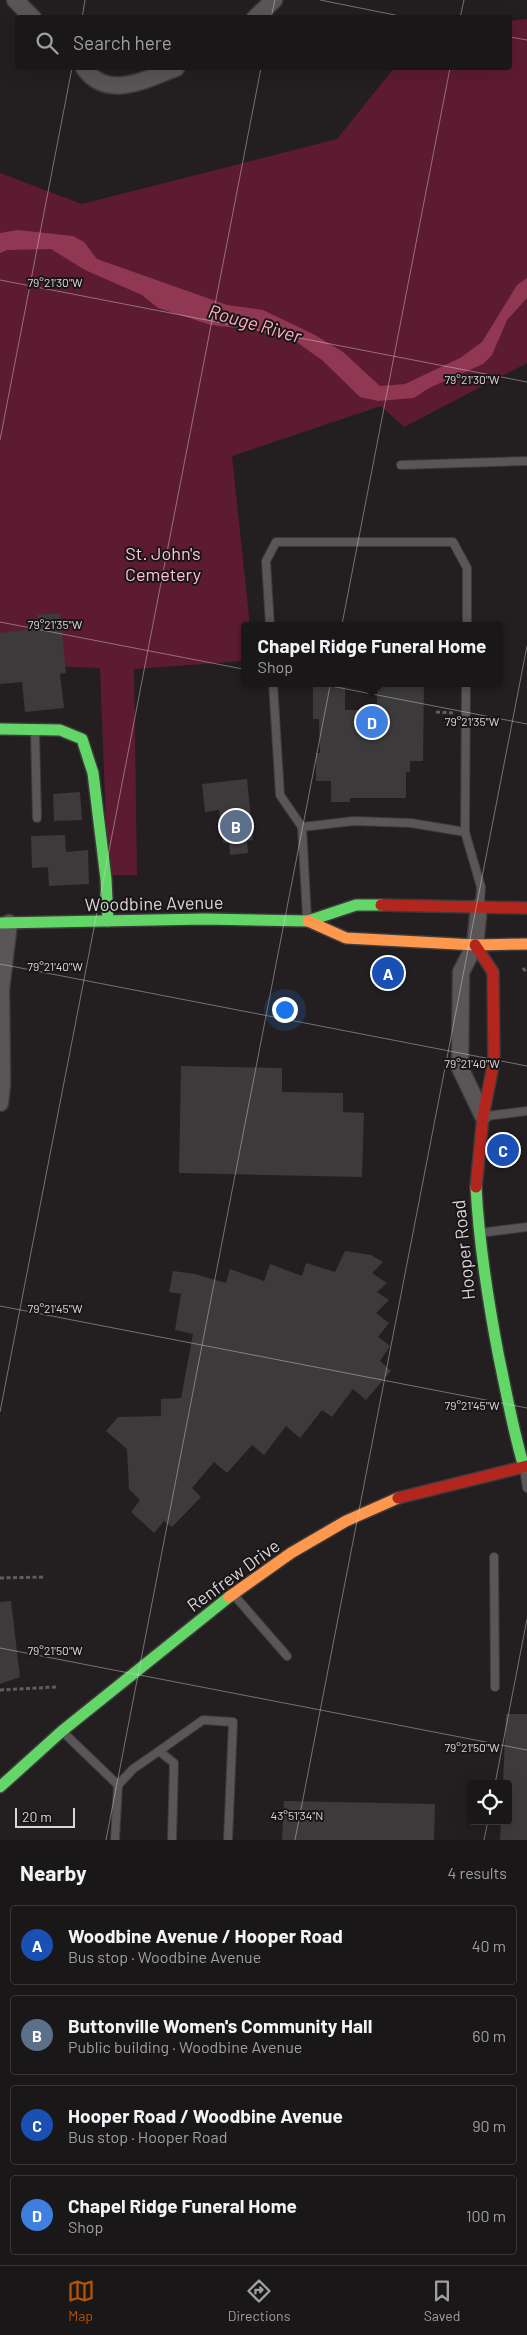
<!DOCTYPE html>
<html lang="en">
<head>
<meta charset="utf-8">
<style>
  :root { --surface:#1a1718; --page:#272425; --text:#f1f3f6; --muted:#9f9fa2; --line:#383637; --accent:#b45309 }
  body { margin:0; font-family:Barlow,sans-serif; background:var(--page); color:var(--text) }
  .controls { position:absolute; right:15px; bottom:15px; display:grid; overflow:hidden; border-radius:5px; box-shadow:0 5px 20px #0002 }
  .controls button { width:45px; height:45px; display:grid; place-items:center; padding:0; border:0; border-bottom:1px solid var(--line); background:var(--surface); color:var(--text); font:25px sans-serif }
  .scale { position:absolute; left:15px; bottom:12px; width:60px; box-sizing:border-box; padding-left:5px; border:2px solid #dad6d7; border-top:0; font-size:14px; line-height:18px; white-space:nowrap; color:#dad6d7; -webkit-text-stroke:4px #1a1516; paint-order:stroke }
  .you { position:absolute; left:284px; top:1009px; width:18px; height:18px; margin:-12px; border:4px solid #fff; border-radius:50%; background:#1a73e8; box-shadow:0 0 0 8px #1a73e833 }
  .badge { display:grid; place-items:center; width:32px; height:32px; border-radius:50%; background:var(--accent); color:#fff; font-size:16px; font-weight:700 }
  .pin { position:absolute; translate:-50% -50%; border:2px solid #fff; box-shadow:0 1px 5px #0006 }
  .popup { position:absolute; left:241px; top:622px; width:262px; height:65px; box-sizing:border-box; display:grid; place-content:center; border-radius:5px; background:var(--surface); filter:drop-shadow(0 1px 4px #0005); font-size:16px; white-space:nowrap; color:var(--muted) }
  .popup b { font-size:19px; color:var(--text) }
  .popup::after { content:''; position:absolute; left:50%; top:100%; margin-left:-10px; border:10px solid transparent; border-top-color:var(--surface) }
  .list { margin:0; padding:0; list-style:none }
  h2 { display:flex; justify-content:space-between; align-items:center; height:65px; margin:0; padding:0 20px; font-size:21px }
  h2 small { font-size:16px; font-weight:400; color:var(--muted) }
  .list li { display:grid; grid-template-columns:32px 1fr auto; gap:15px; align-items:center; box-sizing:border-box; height:80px; margin:0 10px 10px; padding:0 10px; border:1px solid var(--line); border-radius:5px }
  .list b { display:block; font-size:19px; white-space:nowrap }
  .list p { margin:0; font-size:16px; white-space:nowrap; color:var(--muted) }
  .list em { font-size:16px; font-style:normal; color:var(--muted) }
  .icon { flex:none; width:28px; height:28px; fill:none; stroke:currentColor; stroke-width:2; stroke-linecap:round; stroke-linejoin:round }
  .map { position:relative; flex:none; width:527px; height:1840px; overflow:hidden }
  .search { position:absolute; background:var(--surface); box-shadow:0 5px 20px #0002; left:15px; right:15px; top:15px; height:55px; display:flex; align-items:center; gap:12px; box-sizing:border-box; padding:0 18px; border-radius:5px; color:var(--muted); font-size:19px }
  .sheet { height:425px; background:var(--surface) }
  nav { display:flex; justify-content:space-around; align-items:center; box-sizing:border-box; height:70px; border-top:1px solid var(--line); background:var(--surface); font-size:14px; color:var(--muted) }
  nav a { display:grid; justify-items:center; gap:2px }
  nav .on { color:var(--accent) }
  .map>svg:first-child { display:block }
</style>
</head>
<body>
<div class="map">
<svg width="527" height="1840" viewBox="0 0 527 1840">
  <rect width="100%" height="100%" fill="#231f20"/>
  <polygon fill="#5d1b31" points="527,19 527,363 404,427 381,406 232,456 250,626 245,626 244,661 134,669 137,875 108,875 100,668 8,664 0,646 0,173 82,204 337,139 394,68 510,68 510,21"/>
  <polygon fill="#903853" points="18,230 73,236 84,242 97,259 227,305 263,310 315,335 343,352 380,386 405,384 460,358 482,342 517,285 527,278 527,298 507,320 492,355 483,364 429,388 414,398 378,401 360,397 322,360 295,341 253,330 211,325 158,308 142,295 85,270 51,249 7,250 0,253 0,233"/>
  <g fill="#3c3a3a">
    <polygon points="60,613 66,673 60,674 64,708 25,712 22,682 0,684 0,633 39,628 37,615"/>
    <polygon points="313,683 345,683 345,710 377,710 377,683 424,683 423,761 410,761 410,772 406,772 406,798 350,798 350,802 331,802 331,781 316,781 316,753 320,753 319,719 313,719"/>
    <polygon points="247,779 253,840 247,841 248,853 230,855 229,843 223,843 219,810 205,812 202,784"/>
    <polygon points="80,792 82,820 54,821 53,794"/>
    <polygon points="65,835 66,852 88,850 89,884 49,886 48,867 32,868 31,836"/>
    <polygon points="181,1066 282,1068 282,1092 343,1093 343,1112 364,1113 362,1177 179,1173"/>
    <polygon points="345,1251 371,1255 383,1262 372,1273 387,1283 377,1292 389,1300 376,1313 389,1323 378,1337 390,1346 380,1361 391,1371 366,1400 353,1389 332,1417 322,1410 300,1438 286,1426 264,1455 252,1445 227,1473 214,1462 192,1488 201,1497 172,1527 164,1521 154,1533 131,1512 140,1500 129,1489 127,1449 106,1431 118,1417 161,1416 161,1399 181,1398 193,1334 175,1330 181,1294 169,1292 173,1271 195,1274 226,1283 230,1269 264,1281 270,1264 302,1276 306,1263 335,1272"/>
    <polygon points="11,1601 20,1677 0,1684 0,1602"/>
    <polygon points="506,1714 527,1714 527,1840 500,1840 501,1821 508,1821 508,1784 503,1784"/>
    <polygon points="284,1801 435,1804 434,1840 282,1840"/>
  </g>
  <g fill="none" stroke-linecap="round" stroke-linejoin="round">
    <defs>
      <g id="lane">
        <polyline points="401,465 527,461"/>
        <polyline points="270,626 266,561 276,542 453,542 467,568 467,626"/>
        <polyline points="273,683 280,795 302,827"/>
        <polyline points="35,731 37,818"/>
        <polyline points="465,832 466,683"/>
        <polyline points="307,917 302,827 354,821 411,823 465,832 481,887 480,903"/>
        <polyline points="487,1116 527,1111"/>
        <polyline points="479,1233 527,1227"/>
        <polyline points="524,1468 527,1488"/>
        <polyline points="494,1557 495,1687"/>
        <polyline points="234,1595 287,1656"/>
        <polyline points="64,1733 118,1785"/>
        <polyline points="159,1751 203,1720 233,1722 228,1840"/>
        <polyline points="115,1840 118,1785 133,1769 159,1751 174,1763 172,1840"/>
      </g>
      <g id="street">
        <polyline points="15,0 33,18"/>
        <polyline points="255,18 274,0"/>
        <path d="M84,68C107,101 147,79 176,68"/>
        <polyline points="479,907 475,945 461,972 460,1068 483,1116"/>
        <polyline points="0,1103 2,1084 1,989 9,923"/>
      </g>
      <g id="fast">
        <polyline points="0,729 60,730 82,739 93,773 106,879 108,921"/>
        <polyline points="0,923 204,919 308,921 356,905 381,905"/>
        <path d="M476,1187C479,1245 488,1301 499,1358C507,1395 513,1431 524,1467"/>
        <polyline points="0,1787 62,1731 229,1597"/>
      </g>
      <g id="slow">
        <polyline points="308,921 346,938 475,945 527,944"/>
        <polyline points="229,1597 291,1553 346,1521 398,1498"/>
      </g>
      <g id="jam">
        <polyline points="381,905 527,908"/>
        <polyline points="475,945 493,972 494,1061 483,1116 476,1187"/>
        <polyline points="398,1498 527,1466"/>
      </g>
    </defs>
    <use href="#lane" stroke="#3d3a3b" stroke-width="10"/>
    <use href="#street" stroke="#3d3a3b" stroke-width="19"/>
    <use href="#fast" stroke="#3d3a3b" stroke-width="14"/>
    <use href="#slow" stroke="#3d3a3b" stroke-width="14"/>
    <use href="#jam" stroke="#3d3a3b" stroke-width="14"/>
    <g stroke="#5f5d5e" stroke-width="3" stroke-dasharray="4 2.5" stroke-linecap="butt">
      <polyline points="436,712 453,713"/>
      <polyline points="523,968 527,973"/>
      <polyline points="0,1578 45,1577"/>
      <polyline points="0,1690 56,1687"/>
    </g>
    <use href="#lane" stroke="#5a5657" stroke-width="8"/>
    <use href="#street" stroke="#5a5657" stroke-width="16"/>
    <use href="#fast" stroke="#63d668" stroke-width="11"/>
    <use href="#slow" stroke="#ff974d" stroke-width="11"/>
    <use href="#jam" stroke="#b3261e" stroke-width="11"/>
  </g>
  <path fill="none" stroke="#dad6d7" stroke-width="1" stroke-opacity="0.45" d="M320,0L410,18M82,18L85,0M271,18L275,0M460,18L464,0M510,37L527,40M0,280L527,382M0,440L72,68M0,622L527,724M0,964L527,1066M0,1306L527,1408M0,1412L261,68M0,1648L527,1750M495,1784L527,1619M106,1840L450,68M295,1840L527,646M484,1840L488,1821"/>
  <g text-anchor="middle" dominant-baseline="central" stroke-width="4" stroke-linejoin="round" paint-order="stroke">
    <g font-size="18" fill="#fcc5d1" stroke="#1a1516">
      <text x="163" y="553">St. John's<tspan x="163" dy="21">Cemetery</tspan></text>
    </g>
    <g font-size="18" fill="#dad6d7" stroke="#1a1516">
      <text transform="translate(154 903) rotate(-1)">Woodbine Avenue</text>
      <text transform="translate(463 1250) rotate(-96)">Hooper Road</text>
      <text transform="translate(233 1575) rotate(-36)">Renfrew Drive</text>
    </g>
    <g font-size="19" font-style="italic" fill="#fdadbf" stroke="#1a1516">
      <text transform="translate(255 323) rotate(16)">Rouge River</text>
    </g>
  </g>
  <g font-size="12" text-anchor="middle" fill="#dad6d7" stroke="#1a1516" stroke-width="4" stroke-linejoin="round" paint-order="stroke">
    <text x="55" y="287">79°21'30"W</text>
    <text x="472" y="384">79°21'30"W</text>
    <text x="55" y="629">79°21'35"W</text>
    <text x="472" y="726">79°21'35"W</text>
    <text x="55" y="971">79°21'40"W</text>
    <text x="472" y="1068">79°21'40"W</text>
    <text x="55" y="1313">79°21'45"W</text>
    <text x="472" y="1410">79°21'45"W</text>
    <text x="55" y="1655">79°21'50"W</text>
    <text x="472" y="1752">79°21'50"W</text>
    <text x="297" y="1820">43°51'34"N</text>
  </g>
</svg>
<div class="controls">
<button><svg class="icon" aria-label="locate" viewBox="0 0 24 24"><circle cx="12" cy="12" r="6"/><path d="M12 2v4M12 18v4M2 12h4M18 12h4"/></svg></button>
</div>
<div class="scale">20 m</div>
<div class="you"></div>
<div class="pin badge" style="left:388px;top:973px;background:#1a4fb4">A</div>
<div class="pin badge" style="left:236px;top:826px;background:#5c6f8a">B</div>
<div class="pin badge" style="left:503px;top:1150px;background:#1a4fb4">C</div>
<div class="pin badge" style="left:372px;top:722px;background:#3f7fe0">D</div>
<div class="popup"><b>Chapel Ridge Funeral Home</b>Shop</div>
<div class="search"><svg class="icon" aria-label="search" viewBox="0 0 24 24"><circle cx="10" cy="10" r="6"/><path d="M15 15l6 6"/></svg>Search here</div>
</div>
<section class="sheet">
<h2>Nearby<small>4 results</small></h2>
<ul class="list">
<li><span class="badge" style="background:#1a4fb4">A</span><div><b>Woodbine Avenue / Hooper Road</b><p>Bus stop · Woodbine Avenue</p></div><em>40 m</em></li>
<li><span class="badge" style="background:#5c6f8a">B</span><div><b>Buttonville Women's Community Hall</b><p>Public building · Woodbine Avenue</p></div><em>60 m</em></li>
<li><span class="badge" style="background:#1a4fb4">C</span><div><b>Hooper Road / Woodbine Avenue</b><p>Bus stop · Hooper Road</p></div><em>90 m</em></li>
<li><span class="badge" style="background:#3f7fe0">D</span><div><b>Chapel Ridge Funeral Home</b><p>Shop</p></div><em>100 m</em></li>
</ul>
</section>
<nav>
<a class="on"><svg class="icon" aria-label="map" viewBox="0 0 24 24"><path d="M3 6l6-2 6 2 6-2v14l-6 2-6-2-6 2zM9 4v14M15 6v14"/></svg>Map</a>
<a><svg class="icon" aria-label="directions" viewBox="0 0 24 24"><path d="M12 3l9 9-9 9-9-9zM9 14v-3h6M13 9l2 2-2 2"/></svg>Directions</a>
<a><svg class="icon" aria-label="saved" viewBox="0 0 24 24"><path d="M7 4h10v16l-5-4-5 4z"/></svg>Saved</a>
</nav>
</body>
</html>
